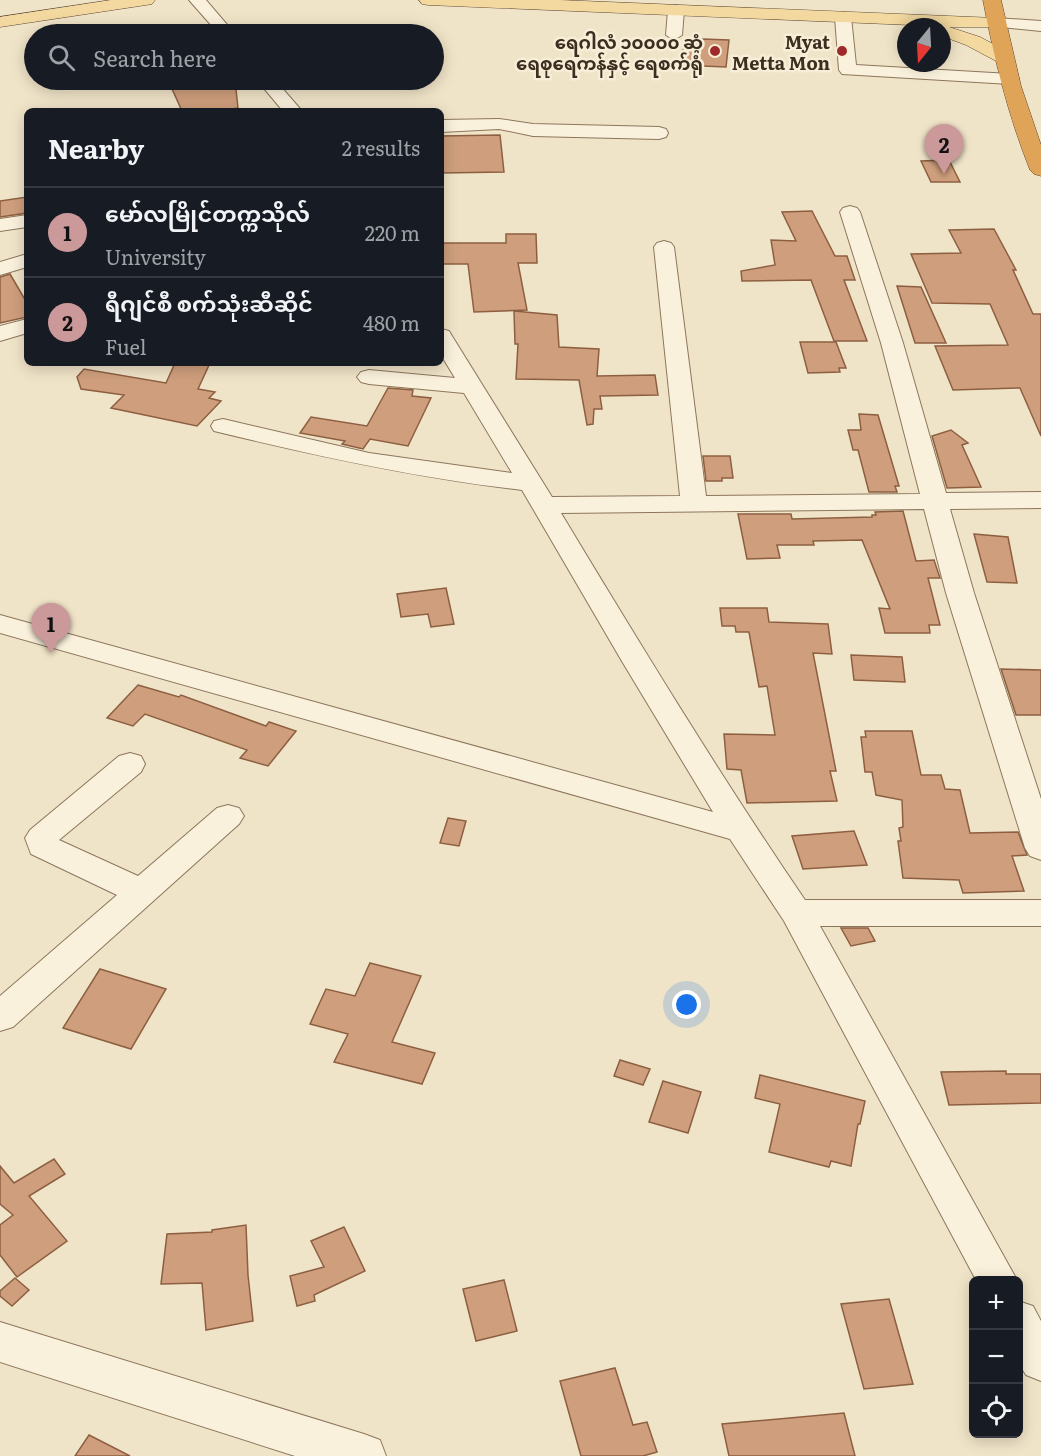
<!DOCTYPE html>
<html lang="en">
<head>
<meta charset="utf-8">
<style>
  :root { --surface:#171b24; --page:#20242c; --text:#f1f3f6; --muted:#9ea1a6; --line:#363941; --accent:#cc999b }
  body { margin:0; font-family:Literata,"Noto Sans Myanmar",serif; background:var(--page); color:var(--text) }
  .controls { position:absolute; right:18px; bottom:18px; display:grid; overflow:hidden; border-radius:9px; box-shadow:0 3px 15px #0003 }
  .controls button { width:54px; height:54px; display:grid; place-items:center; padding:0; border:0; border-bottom:2px solid var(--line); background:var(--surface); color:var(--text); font:30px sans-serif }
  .compass { position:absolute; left:897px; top:18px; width:54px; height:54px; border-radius:50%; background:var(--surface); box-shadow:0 3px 15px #0003; rotate:198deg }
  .you { position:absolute; left:687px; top:1005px; width:21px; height:21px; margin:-15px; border:4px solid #fff; border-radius:50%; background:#1a73e8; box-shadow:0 0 0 9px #1a73e833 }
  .badge { display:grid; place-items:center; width:39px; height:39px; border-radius:50%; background:var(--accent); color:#111; font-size:20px; font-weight:700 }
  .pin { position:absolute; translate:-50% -50px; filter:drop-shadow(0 2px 3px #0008) }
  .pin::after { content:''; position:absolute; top:32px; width:21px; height:18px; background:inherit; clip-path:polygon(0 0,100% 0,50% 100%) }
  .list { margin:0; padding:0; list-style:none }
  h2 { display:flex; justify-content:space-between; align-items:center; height:78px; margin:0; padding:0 24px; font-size:26px }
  h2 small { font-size:20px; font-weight:400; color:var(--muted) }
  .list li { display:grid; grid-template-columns:39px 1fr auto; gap:18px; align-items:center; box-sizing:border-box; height:90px; padding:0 24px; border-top:2px solid var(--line) }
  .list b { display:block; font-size:22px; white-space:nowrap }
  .list p { margin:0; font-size:20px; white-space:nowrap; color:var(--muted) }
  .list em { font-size:20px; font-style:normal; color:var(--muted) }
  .icon { flex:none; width:33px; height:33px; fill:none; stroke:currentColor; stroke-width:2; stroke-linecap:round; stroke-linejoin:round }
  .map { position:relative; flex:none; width:1041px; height:1456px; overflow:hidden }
  .search { position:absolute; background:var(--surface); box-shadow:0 3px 15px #0003; left:24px; top:24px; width:420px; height:66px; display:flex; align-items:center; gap:15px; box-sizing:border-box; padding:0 21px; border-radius:33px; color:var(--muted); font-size:22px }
  .panel { position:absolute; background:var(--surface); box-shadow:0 3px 15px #0003; left:24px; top:108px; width:420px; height:258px; border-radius:9px }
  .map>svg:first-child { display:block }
</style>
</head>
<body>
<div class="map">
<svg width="1041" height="1456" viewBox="0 0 1041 1456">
  <rect width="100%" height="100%" fill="#f0e4c8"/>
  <g fill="#cf9f7d" stroke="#8d5f41" stroke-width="1.5">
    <polygon points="702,39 729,40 726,67 679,65 686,40 702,41"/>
    <polygon points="168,80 235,80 238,108 218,111 182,111"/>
    <polygon points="500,135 504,172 441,173 441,136"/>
    <polygon points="949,160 960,182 931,182 921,161"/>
    <polygon points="27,197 27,213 0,217 0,201"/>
    <polygon points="812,211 835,256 847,256 855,280 844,280 867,341 834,341 811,280 742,281 741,271 775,265 771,240 796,241 782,212"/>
    <polygon points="994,229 1016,270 1013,270 1033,314 1041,314 1041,436 1020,388 953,390 935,346 1008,345 990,304 932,303 911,254 961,253 949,230"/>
    <polygon points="506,234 536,234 537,263 518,263 527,310 474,312 468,264 441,264 441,243 506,243"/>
    <polygon points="10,274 27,303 27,317 0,323 0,277"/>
    <polygon points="897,286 921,287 946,343 915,343"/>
    <polygon points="514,311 557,315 559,347 599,349 597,376 655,375 658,395 600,396 602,409 594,409 593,424 587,425 579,380 516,379 518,344 515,344"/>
    <polygon points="800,342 836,342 846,368 839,368 840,372 808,373"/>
    <polygon points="175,363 210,363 198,389 215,392 209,398 221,401 197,426 111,408 124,395 81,389 77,377 84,369 166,383"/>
    <polygon points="388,388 413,390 412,396 431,398 408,446 370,439 363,449 342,444 345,441 300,433 311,417 367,426"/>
    <polygon points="859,414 878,415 899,486 895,486 897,492 869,492 858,450 853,450 848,430 861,430"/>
    <polygon points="951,430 968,443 962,445 981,487 947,488 932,436"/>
    <polygon points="703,456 730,456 733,478 722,478 722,481 706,481"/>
    <polygon points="903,511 916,561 934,560 940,578 928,578 940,625 929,625 930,633 885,633 879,608 890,609 862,540 813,541 814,545 777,545 780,558 747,559 738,514 791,514 792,519 872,517 872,515 876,515 875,512"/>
    <polygon points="974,534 1008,537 1017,583 987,582"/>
    <polygon points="446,588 454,624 431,627 428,614 401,617 397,594"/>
    <polygon points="720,608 767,608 769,622 828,624 832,654 813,653 836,771 830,771 837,801 747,803 741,770 727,769 724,734 775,735 767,686 759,687 749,632 736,632 735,626 722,626"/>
    <polygon points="851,655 902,657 905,682 854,680"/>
    <polygon points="1001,669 1041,670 1041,715 1016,715"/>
    <polygon points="138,685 179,697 181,695 266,726 269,722 296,731 268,766 240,758 247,750 145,714 133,726 107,718"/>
    <polygon points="865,731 912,731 921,775 941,775 945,789 960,790 970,833 1018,832 1027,855 1012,856 1024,891 963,893 959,880 903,878 898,841 901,841 899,828 903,827 902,800 876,795 872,772 865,772 861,737 866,737"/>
    <polygon points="448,818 466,821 459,846 440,843"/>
    <polygon points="854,831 867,865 803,869 792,836"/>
    <polygon points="841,928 868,928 875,941 851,946"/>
    <polygon points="370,963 421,976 392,1042 435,1053 422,1084 334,1062 348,1034 310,1024 326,989 355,996"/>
    <polygon points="100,969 166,989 131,1049 63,1028"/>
    <polygon points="620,1060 650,1069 643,1085 614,1076"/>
    <polygon points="1006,1071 1006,1074 1041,1074 1041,1103 949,1105 941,1072"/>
    <polygon points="760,1075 865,1101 860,1124 858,1124 851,1166 831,1161 829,1167 769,1152 780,1104 755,1098"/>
    <polygon points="663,1081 701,1092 688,1133 649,1122"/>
    <polygon points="54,1159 65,1174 29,1196 67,1241 17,1277 0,1255 0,1225 13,1215 0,1204 0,1166 14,1183"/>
    <polygon points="246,1225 248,1275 253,1321 206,1330 202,1283 161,1284 167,1234 212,1232 212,1230"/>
    <polygon points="344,1227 365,1271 314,1295 315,1301 297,1306 290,1276 324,1267 311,1241"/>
    <polygon points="15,1278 29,1290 12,1306 0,1296 0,1291"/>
    <polygon points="504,1280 517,1331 476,1341 463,1289"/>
    <polygon points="889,1299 913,1384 864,1389 841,1304"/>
    <polygon points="615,1368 633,1425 647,1422 657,1452 643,1456 581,1456 560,1381"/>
    <polygon points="844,1413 855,1456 729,1456 722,1424"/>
    <polygon points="89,1435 130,1456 75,1456"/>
  </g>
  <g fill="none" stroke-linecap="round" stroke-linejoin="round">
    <defs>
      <g id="minor">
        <polygon points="189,0 206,0 235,34 219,34"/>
        <polygon points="676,5 684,10 682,35 674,40 666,35 668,10"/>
        <polygon points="843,12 851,17 856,65 1010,74 1016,75 1019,79 1016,83 1010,84 842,74 839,70 835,17"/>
        <polygon points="996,18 1041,21 1041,31 990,26 988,23 990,20"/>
        <polygon points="257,80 275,80 302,111 283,111"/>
        <polygon points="499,119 533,124 659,127 666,129 668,133 666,137 659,139 533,136 499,129 441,132 441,120"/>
        <path d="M850,206L857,208L860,212L903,343L946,493L1041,492V508L950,509L974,593L1041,799V860L1030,856L1025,848L946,593L924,509L561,513C640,644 719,774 805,900H1041V926H820L1017,1280H976L784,921L730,839L0,633V615L713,812L623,663L522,490C418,478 316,456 214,431L211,426L214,421L223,419L369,453L512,473L464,393L369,384L361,382L357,377L361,372L369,370L455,378L441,355V329L449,331L452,336L552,497L680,496L654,247L657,243L664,241L671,243L674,247L706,496L920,494L881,343L840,212L843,208Z"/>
        <polygon points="27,215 27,227 0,231 0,219"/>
        <polygon points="27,254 27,267 0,275 0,262"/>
        <polygon points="27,319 27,333 0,341 0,326"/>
        <polygon points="130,753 141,756 145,764 141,772 59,840 138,876 217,808 228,805 239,808 244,816 239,824 13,1027 0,1031 0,996 117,895 31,854 25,838 30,830 119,756"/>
        <polygon points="1018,1301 1033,1306 1041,1321 1041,1381 1026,1375 1018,1362"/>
        <polygon points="0,1322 364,1434 380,1440 386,1456 295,1456 0,1362"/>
      </g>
      <g id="major">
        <polygon points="111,0 155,0 152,4 146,5 0,27 0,17"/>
        <polygon points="419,0 559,0 996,18 1002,19 1005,23 1002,27 949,27 980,37 1012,54 1014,58 1012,62 998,62 966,45 942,36 942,27 936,26 428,5 422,4"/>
      </g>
      <path id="highway" d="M983,0H1001L1021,86L1041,145V176L1034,174L1030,170C1008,115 994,58 983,0Z"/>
    </defs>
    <use href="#minor" stroke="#8d765c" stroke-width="2"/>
    <use href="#major" stroke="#5b4430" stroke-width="1"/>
    <use href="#highway" stroke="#5b4430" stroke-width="1"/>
    <use href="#minor" fill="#faf1dc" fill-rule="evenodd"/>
    <use href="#major" fill="#f3d9a0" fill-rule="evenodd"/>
    <use href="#highway" fill="#e0a458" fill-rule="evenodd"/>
  </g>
  <g fill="#9e2a2b" stroke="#f7eed8" stroke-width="2">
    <circle cx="715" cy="51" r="6"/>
    <circle cx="842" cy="51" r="6"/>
  </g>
  <g text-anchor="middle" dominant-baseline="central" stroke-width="5" stroke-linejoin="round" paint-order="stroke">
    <g font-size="18" font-weight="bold" fill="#3d2e20" stroke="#f7eed8" text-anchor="end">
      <text x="703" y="41">ရေဂါလံ ၁၀၀၀၀ ဆံ့<tspan x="703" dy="21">ရေစုရေကန်နှင့် ရေစက်ရုံ</tspan></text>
      <text x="830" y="41">Myat<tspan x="830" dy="21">Metta Mon</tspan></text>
    </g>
  </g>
</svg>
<div class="controls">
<button>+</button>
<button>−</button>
<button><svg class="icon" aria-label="locate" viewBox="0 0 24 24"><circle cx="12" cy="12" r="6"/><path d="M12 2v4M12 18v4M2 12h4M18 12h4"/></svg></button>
</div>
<svg class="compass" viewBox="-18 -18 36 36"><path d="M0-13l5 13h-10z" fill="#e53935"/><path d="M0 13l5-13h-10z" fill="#9ea1a6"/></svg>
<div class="you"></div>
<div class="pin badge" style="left:51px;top:653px">1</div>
<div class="pin badge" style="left:944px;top:174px">2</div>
<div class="search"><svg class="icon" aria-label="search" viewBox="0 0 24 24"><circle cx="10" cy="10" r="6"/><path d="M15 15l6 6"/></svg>Search here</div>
<section class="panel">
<h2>Nearby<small>2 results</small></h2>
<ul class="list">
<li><span class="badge">1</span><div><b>မော်လမြိုင်တက္ကသိုလ်</b><p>University</p></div><em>220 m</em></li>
<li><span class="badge">2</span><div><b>ရီဂျင်စီ စက်သုံးဆီဆိုင်</b><p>Fuel</p></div><em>480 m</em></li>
</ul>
</section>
</div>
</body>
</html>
